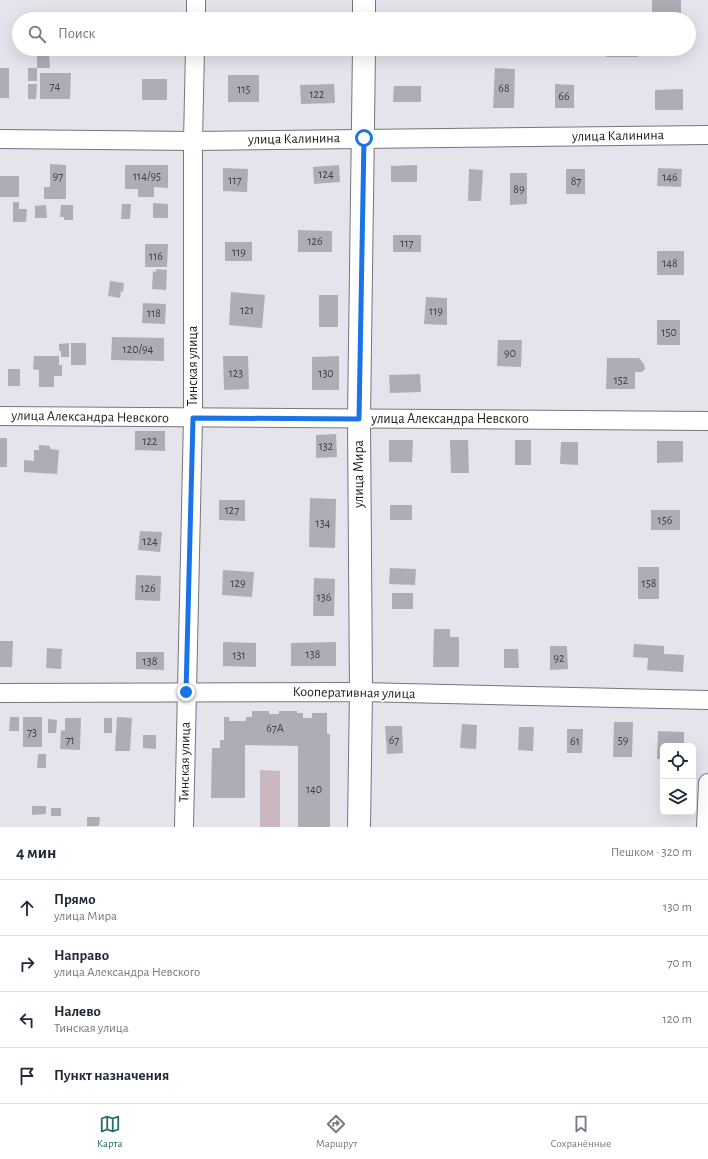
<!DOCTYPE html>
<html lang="ru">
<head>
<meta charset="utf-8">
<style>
  :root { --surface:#fff; --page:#f2f2f3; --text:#1f2937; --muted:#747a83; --line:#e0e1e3; --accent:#266f68 }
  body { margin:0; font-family:"Alegreya Sans",sans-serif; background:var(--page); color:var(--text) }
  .controls { position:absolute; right:12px; bottom:12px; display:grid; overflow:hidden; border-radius:6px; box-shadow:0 4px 16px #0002 }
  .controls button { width:36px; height:36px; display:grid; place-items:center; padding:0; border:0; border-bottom:1px solid var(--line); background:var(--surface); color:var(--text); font:20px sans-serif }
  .stop { position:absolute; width:12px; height:12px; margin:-9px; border:3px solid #1a73e8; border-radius:50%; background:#fff }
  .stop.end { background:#1a73e8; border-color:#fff; box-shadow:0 1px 4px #0008 }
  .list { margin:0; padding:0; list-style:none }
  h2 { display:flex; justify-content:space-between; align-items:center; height:52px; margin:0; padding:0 16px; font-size:17px }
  h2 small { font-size:13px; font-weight:400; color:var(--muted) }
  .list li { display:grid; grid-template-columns:26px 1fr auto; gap:12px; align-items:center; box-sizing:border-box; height:56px; padding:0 16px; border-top:1px solid var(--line) }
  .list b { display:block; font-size:15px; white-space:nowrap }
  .list p { margin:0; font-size:13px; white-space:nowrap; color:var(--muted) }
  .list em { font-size:13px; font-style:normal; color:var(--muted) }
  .icon { flex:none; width:22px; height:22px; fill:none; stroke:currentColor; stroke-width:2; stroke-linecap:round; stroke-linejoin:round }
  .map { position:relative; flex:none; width:708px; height:827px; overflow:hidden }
  .search { position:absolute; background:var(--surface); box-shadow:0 4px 16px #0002; left:12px; right:12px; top:12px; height:44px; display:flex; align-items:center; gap:10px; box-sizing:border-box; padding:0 14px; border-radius:22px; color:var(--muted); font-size:15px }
  .sheet { height:276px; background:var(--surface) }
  nav { display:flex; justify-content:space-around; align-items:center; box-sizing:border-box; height:56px; border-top:1px solid var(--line); background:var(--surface); font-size:11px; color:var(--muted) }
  nav a { display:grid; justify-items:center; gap:2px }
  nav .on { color:var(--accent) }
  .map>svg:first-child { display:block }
</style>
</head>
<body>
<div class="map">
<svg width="708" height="827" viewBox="0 0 708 827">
  <rect width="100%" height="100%" fill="#e5e3eb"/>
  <polygon fill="#cab7c0" points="260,770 280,771 280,827 260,827"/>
  <g fill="#adaeb5">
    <rect x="652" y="0" width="29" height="17"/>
    <rect x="120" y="49" width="11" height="3"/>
    <polygon points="138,49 168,49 168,53 138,52"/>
    <rect x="227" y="49" width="29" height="5"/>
    <polygon points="390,49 419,49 419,52 391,54"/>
    <rect x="606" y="49" width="32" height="8"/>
    <polygon points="37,55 49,55 50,68 37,68"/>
    <rect x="0" y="68" width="9" height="30"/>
    <rect x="28" y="68" width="9" height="13"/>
    <polygon points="495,68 515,69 514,108 493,108"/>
    <polygon points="40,73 71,73 70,99 40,99"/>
    <rect x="228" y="75" width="31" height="27"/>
    <rect x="142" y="79" width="25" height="21"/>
    <polygon points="28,84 37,84 36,99 28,99"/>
    <polygon points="334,84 335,103 301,104 300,85"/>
    <polygon points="555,84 574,85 574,108 555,108"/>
    <polygon points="394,86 421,86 421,102 393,102"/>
    <polygon points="683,89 683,110 655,110 655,90"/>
    <polygon points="50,164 66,165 66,199 44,199 44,187 50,187"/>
    <polygon points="125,165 168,165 168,188 154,187 154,197 138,197 138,189 125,189"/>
    <polygon points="339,165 340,182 314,184 313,167"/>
    <polygon points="417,165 417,182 391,182 391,166"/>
    <polygon points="223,168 248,169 247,192 223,191"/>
    <polygon points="658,168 682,169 681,187 657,186"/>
    <polygon points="469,169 483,170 481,201 468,201"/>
    <rect x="566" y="169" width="19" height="25"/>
    <polygon points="510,173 527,173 527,204 510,205"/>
    <rect x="0" y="176" width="19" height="21"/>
    <polygon points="13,202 19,202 19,209 27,209 26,222 13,222"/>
    <polygon points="153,203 168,204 168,218 153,218"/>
    <polygon points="122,204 131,204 130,219 121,219"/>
    <polygon points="46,205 47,218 35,218 35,206"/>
    <polygon points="61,205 73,205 73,220 64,220 64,217 60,217"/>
    <polygon points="298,230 332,231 332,252 298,252"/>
    <rect x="393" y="235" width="28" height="17"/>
    <rect x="225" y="242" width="27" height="19"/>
    <polygon points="145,244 168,244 167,267 145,267"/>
    <rect x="657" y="251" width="27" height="24"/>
    <polygon points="156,269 167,270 166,290 152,289 153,271 156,272"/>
    <polygon points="110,281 124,283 123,292 121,291 120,298 108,296"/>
    <polygon points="231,292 265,295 262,328 229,325"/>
    <rect x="319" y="295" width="19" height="32"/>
    <polygon points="426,297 447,298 447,325 424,324"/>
    <polygon points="143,303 166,304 165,324 142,323"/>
    <rect x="657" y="320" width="23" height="25"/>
    <polygon points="112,337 164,338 164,361 111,360"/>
    <polygon points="498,340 522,340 521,367 497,366"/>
    <polygon points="69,343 69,357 61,357 61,351 59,351 59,344"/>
    <rect x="71" y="343" width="15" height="22"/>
    <polygon points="34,356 59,356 59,365 62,365 62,376 54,376 54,387 39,387 39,370 33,369"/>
    <polygon points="223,356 248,356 249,389 224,390"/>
    <polygon points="339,356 339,390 312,390 312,357"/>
    <polygon points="607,358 639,358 644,364 645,369 642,372 635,372 635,389 606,389"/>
    <rect x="8" y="369" width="12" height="17"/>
    <polygon points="420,374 421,392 390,393 389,375"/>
    <polygon points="135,431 165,431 165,451 135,450"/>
    <polygon points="336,434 337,457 316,458 316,435"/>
    <rect x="0" y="438" width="7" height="29"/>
    <polygon points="389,440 413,440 412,462 389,462"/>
    <polygon points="450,440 468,440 469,473 451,473"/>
    <rect x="515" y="440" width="16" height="25"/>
    <polygon points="657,441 683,441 683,462 657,463"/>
    <polygon points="561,442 578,442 578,465 560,464"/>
    <polygon points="39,445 50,446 50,449 59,450 57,474 24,472 24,460 34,461 34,450 39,450"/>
    <polygon points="310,498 336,499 335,548 309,547"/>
    <polygon points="219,500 245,500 245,521 219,520"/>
    <rect x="390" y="505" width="22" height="15"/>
    <rect x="651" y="510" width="29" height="20"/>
    <polygon points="140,531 162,532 160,552 138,550"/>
    <rect x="638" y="567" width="21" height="32"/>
    <polygon points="390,568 416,569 415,585 389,584"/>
    <polygon points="223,570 254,572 252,597 222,595"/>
    <polygon points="136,575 161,576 160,601 135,600"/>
    <polygon points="314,578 335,579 334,616 313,616"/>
    <rect x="392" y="593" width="21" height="16"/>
    <polygon points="434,629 450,629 450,637 459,637 459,667 433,667"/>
    <polygon points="0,641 13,641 12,667 0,667"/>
    <polygon points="223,642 256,643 256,667 223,666"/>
    <polygon points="336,642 336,666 291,666 291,643"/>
    <polygon points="634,644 664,646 664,654 684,655 683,672 647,670 648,658 633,657"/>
    <polygon points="550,646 567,646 568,669 550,670"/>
    <polygon points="47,648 62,649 61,669 46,668"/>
    <polygon points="504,649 518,649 519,668 504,668"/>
    <polygon points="136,652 164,652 164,670 136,669"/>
    <polygon points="252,711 269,711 269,714 279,714 279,711 297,711 297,713 303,713 303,718 312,718 312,713 327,713 327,734 330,734 330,827 298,827 298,746 245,745 245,798 211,798 212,748 220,748 220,740 224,740 224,717 229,717 229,721 246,721 246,717 252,717"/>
    <polygon points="10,717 19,717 19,731 9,731"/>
    <rect x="23" y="717" width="19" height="30"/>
    <polygon points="117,717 132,718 130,751 115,751"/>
    <polygon points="65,718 81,718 80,750 60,749 61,730 65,731"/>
    <rect x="104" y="718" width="8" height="15"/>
    <polygon points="48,719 57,720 56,733 48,733"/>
    <polygon points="614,722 633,722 632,757 613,757"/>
    <polygon points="462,724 477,725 476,749 460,748"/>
    <polygon points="385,726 402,726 403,753 387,754"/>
    <polygon points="519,727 534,727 533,751 518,750"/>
    <polygon points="567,729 583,729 582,753 567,753"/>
    <polygon points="658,731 684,732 684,746 663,746 663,759 657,759"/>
    <polygon points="143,735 156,735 156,749 143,748"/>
    <polygon points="38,754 46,754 46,768 37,768"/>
    <polygon points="32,806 46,806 46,814 32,815"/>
    <rect x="51" y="808" width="10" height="8"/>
    <polygon points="87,817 100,817 99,826 87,826"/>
  </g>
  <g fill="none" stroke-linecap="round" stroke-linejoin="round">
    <defs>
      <g id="minor">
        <polyline points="196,19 196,0"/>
        <polyline points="0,139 193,141 708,135"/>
        <polyline points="0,416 708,421"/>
        <polyline points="0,693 361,692 708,700"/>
        <polyline points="184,827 193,418 193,141 195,49"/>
        <polyline points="706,827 708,783"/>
      </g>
      <g id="secondary">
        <polyline points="364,19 364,0"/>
        <polyline points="359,827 361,692 359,419 364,49"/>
      </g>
    </defs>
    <use href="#minor" stroke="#77757b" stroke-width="20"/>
    <use href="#secondary" stroke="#77757b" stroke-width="24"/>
    <use href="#minor" stroke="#fff" stroke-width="18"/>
    <use href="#secondary" stroke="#fff" stroke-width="22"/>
  </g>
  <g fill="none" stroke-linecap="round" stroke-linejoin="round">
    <polyline stroke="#1a73e8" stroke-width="5" points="186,692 193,418 359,419 364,138"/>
  </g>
  <g text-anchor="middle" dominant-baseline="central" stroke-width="3.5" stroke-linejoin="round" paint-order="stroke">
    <g font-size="12" fill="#404044">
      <text x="55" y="86">74</text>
      <text x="504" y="88">68</text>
      <text x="244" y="89">115</text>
      <text x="317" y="94">122</text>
      <text x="564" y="96">66</text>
      <text x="326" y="174">124</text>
      <text x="58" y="176">97</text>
      <text x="147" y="176">114/95</text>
      <text x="670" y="177">146</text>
      <text x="235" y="180">117</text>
      <text x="576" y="181">87</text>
      <text x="519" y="189">89</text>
      <text x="315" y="241">126</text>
      <text x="407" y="243">117</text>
      <text x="239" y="252">119</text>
      <text x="156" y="256">116</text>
      <text x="670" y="263">148</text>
      <text x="247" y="310">121</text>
      <text x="436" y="311">119</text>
      <text x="154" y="313">118</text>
      <text x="669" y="332">150</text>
      <text x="138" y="349">120/94</text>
      <text x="510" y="353">90</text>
      <text x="236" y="373">123</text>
      <text x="326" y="373">130</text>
      <text x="621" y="380">152</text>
      <text x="150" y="441">122</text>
      <text x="326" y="446">132</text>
      <text x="232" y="510">127</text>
      <text x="665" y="520">156</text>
      <text x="323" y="523">134</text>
      <text x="150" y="541">124</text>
      <text x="238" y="583">129</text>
      <text x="649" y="583">158</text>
      <text x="148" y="588">126</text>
      <text x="324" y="597">136</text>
      <text x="313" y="654">138</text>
      <text x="239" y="655">131</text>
      <text x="559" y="658">92</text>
      <text x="150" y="661">138</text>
      <text x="275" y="728">67А</text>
      <text x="32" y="732">73</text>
      <text x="70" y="740">71</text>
      <text x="394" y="740">67</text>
      <text x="623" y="740">59</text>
      <text x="575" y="741">61</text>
      <text x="314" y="789">140</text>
    </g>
    <g font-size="14" fill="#1c1c1e" stroke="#fff">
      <text transform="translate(618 136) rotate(-1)">улица Калинина</text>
      <text transform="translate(294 139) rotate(-1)">улица Калинина</text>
      <text transform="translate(193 366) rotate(-90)">Тинская улица</text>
      <text transform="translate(90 417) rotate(1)">улица Александра Невского</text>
      <text x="450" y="419">улица Александра Невского</text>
      <text transform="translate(359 474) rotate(-90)">улица Мира</text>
      <text transform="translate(354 693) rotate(1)">Кооперативная улица</text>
      <text transform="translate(185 762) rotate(-89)">Тинская улица</text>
    </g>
  </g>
</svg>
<div class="controls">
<button><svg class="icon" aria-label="locate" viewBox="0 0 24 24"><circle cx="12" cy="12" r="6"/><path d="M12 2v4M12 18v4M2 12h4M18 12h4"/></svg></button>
<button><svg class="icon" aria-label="layers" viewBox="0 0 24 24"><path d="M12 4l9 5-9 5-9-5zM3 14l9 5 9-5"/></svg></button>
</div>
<div class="stop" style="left:364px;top:138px"></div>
<div class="stop end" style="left:186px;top:692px"></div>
<div class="search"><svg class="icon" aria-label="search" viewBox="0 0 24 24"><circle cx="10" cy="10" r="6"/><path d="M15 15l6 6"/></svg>Поиск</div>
</div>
<section class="sheet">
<h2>4 мин<small>Пешком · 320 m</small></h2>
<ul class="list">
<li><svg class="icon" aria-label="ahead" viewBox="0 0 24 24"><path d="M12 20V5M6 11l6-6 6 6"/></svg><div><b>Прямо</b><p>улица Мира</p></div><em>130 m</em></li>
<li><svg class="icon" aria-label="right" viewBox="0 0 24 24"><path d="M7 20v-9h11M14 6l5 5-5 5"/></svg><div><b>Направо</b><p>улица Александра Невского</p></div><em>70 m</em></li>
<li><svg class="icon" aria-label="left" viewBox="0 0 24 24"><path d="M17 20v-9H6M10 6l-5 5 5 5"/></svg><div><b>Налево</b><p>Тинская улица</p></div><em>120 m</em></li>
<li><svg class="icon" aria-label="arrive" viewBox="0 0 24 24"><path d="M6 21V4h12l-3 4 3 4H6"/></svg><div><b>Пункт назначения</b></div></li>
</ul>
</section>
<nav>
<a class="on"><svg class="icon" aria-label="map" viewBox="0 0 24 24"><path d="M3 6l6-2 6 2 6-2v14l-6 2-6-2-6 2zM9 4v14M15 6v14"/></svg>Карта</a>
<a><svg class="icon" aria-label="directions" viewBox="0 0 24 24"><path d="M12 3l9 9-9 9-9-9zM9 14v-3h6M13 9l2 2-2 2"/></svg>Маршрут</a>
<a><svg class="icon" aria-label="saved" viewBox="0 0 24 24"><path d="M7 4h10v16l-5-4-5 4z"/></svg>Сохранённые</a>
</nav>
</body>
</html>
